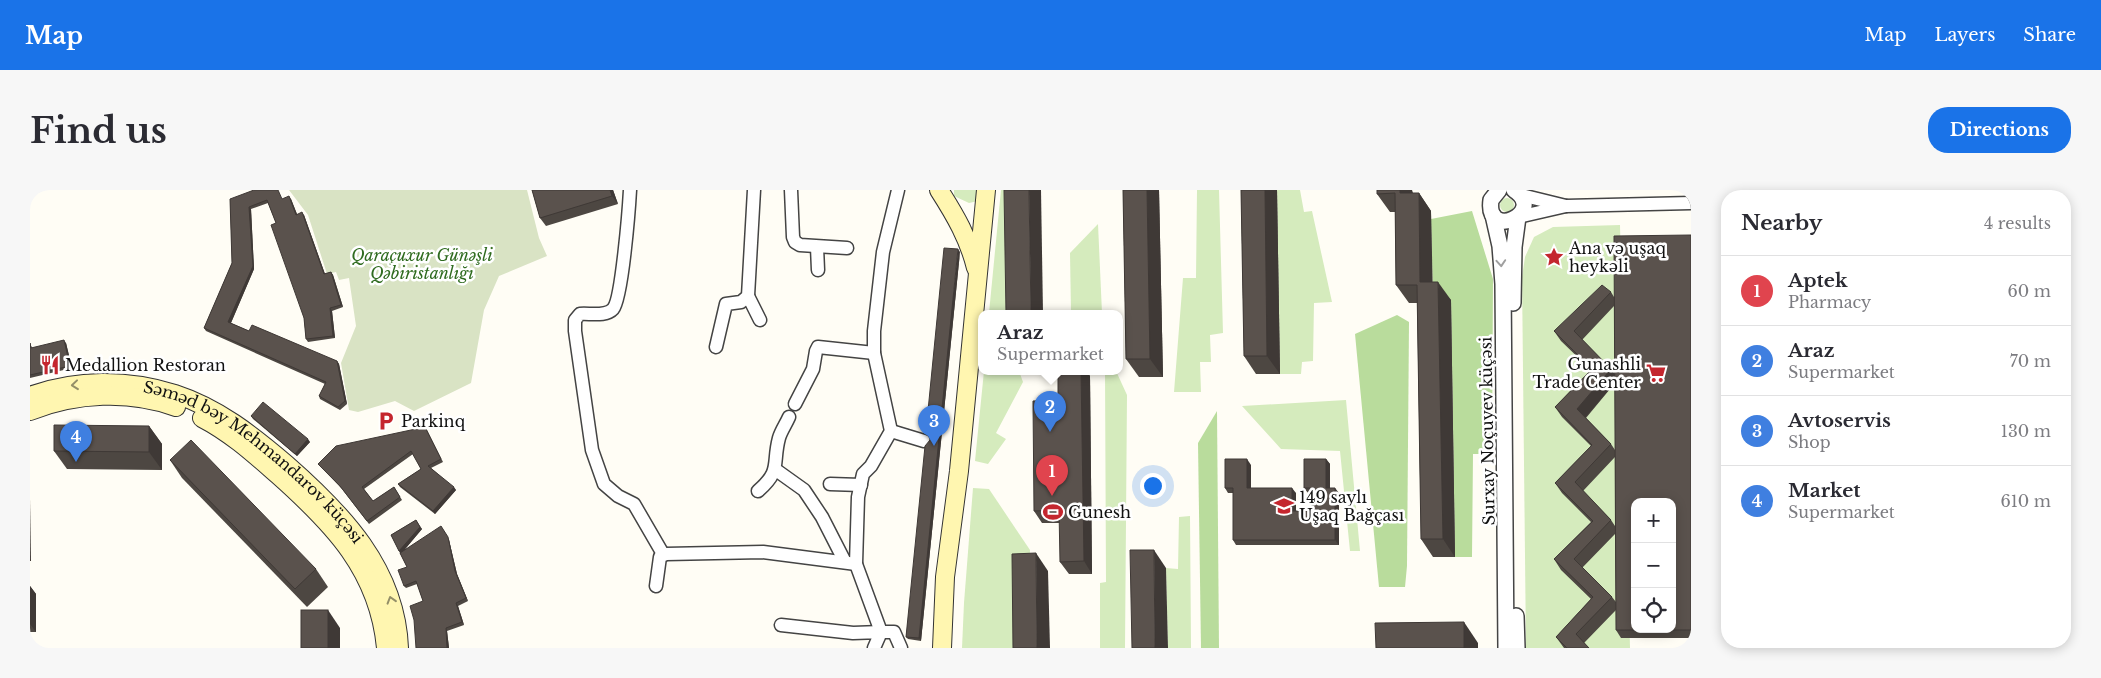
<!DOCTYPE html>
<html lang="en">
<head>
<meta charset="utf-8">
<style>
  :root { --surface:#fff; --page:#f7f7f7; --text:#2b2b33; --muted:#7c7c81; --line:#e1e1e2; --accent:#1a73e8 }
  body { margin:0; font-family:"Libre Baskerville",serif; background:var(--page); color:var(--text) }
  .controls { position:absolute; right:15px; bottom:15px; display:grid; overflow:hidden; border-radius:10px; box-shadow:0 2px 12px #0003 }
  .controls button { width:45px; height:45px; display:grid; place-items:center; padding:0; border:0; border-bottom:1px solid var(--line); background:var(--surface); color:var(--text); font:25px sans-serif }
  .you { position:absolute; left:1122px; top:295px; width:18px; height:18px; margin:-12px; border:4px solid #fff; border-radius:50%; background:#1a73e8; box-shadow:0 0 0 8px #1a73e833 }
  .badge { display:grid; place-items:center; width:32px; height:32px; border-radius:50%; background:var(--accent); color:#fff; font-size:16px; font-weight:700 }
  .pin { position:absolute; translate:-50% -41px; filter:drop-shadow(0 1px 2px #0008) }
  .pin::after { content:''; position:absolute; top:26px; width:18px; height:15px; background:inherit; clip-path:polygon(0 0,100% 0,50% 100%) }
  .popup { position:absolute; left:948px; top:120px; width:145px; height:65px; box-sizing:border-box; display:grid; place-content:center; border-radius:10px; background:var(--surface); filter:drop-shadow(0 1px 4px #0005); font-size:16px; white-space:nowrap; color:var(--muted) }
  .popup b { font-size:19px; color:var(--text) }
  .popup::after { content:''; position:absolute; left:50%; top:100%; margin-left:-10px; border:10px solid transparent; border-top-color:var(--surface) }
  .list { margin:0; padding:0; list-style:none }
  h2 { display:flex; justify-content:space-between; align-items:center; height:65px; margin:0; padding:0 20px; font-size:21px }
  h2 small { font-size:16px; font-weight:400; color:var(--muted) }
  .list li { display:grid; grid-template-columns:32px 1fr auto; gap:15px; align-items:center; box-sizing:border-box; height:70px; padding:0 20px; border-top:1px solid var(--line) }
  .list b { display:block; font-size:19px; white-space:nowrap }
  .list p { margin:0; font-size:16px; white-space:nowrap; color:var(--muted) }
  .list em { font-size:16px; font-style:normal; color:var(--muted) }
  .icon { flex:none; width:28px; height:28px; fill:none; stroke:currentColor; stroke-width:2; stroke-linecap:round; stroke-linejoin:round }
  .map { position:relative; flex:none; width:1661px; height:458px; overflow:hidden; border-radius:20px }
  header { display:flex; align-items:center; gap:30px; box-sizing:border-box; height:70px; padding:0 25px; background:var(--accent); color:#fff }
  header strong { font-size:24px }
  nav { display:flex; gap:28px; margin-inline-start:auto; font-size:18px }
  .intro { display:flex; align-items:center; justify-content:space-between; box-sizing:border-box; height:120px; padding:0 30px }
  h1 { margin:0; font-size:35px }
  .button { padding:12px 22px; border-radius:20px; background:var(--accent); color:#fff; font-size:18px; font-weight:700 }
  main { display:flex; gap:30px; padding:0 30px }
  aside { flex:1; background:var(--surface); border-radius:20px; box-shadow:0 2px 12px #0003 }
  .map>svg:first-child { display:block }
</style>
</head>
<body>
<header>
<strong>Map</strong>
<nav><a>Map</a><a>Layers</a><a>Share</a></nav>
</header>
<div class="intro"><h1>Find us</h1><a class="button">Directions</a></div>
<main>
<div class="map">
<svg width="1661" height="458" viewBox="0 0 1661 458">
  <rect width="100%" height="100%" fill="#fffdf5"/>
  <g fill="#d5ebbd">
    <polygon points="924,0 949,0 948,11 939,13 924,6"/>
    <polygon points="971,0 986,0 988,123 959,123"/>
    <polygon points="1167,0 1189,0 1193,143 1180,145 1181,172 1170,172 1171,202 1144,202 1153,88 1166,88"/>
    <polygon points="1247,0 1270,0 1274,22 1282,21 1302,112 1284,113 1283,171 1272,172 1271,184 1250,184"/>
    <circle cx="1477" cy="15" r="7"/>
    <polygon points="1068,34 1072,123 1041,123 1040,63"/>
    <polygon points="1590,35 1600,458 1496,458 1492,87 1495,67 1504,47 1523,37"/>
    <polygon points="954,181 989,181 993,192 966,243 976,249 958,274 945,271"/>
    <polygon points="1075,181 1086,181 1097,205 1095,458 1070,458 1070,393 1076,392"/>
    <polygon points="1316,210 1330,361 1320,361 1310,261 1251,259 1212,216"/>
    <polygon points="943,298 959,299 1000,360 996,458 932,458 934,413"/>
    <polygon points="1160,326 1161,458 1138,458 1136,378 1148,379 1149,327"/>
  </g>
  <g fill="#b9dc9c">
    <polygon points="1442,21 1463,89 1462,264 1443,264 1442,367 1425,367 1421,110 1403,110 1401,29"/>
    <polygon points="1367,125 1379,132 1377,376 1375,397 1349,397 1325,144"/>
    <polygon points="1187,221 1189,458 1171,458 1168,253"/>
  </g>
  <polygon fill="#d9e3c4" points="259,0 497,0 509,48 517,66 469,86 454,120 441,193 384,221 365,211 328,222 319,220 311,173 326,136 319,88 309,90 306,82 297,84 278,25"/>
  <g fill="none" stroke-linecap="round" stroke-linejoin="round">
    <defs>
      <g id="minor">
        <path d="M600,0C599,18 592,109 583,119C576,127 559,123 550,124L545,130V141L562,260L574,294L588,306L604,314L633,364"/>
        <polyline points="761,0 763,47 765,52 770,55 817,58"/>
        <polyline points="868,0 853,62 844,141 844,163 861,241 841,276 833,284 828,307 826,374 851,442 864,442 871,458"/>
        <polyline points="1536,16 1661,13"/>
        <polyline points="1488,27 1536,16 1491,5"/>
        <polyline points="787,57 788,80"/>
        <polyline points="718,106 730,130"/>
        <polyline points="686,157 696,114 711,112 718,106 724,0"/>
        <polyline points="765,214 783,179 786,161 788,157 844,163"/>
        <polyline points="861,241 894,251"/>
        <polyline points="746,280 774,300 792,327 815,372"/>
        <polyline points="800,294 831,295"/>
        <path d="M728,301C752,280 742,274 749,248C751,241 756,234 759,227"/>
        <polyline points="626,396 630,367 636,364 733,362 826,374"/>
        <polyline points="751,435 823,443 851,442 844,458"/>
      </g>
      <g id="tertiary">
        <path d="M1469,0L1461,10C1455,52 1518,22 1484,0"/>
        <polyline points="1463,25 1470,56 1473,94 1476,458"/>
        <polyline points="1483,113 1484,57 1488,27"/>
        <polyline points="1486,426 1487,458"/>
      </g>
      <g id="secondary">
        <path d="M909,0C925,25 939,49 946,78"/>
        <path id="s1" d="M0,206C46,189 98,189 145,204C188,218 222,245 256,274C312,323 366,379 369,458"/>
        <path d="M0,221C46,203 99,200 146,217"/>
        <path d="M172,228C201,243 224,264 248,285C303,334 349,381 356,458"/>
        <polyline points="912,458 915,387 929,281 956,0"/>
      </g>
    </defs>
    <use href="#minor" stroke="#444" stroke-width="15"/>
    <use href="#tertiary" stroke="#444" stroke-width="18"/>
    <use href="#secondary" stroke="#333" stroke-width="20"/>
    <use href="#minor" stroke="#fff" stroke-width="12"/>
    <use href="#tertiary" stroke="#fff" stroke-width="15"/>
    <use href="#secondary" stroke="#fff6b0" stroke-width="18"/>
  </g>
  <g fill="#4d4742" fill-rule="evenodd">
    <polygon points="502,0 583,0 588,14 516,36 510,28"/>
    <polygon points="1093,0 1129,0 1133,187 1109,187 1096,169"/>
    <polygon points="1211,0 1247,0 1250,184 1226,184 1214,166"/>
    <polygon points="1347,0 1382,0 1383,3 1389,3 1401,21 1402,92 1421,110 1425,367 1403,367 1391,349 1387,113 1379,113 1366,95 1365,22 1360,22 1347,4"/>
    <polygon points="200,9 261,9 267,24 274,25 295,84 301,82 303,85 313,117 302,121 305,148 278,152 276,149 274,128 246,33 238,13 221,19 224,79 201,133 219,141 307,171 309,174 317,214 310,220 290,209 289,206 295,194 176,141 174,138 202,73"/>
    <path d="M1661,45V448H1591L1586,440V420L1554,453L1559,458H1534L1526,447L1561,409L1531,380L1524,369L1561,332L1532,303L1525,293L1561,256L1532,227L1525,217L1561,180L1531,151L1524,141L1581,102L1584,107ZM1584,116L1585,184L1581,179L1552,150ZM1585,193V260L1581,254L1556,228ZM1585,267V336L1581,330L1553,301ZM1585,344L1586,412L1582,407L1552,378Z"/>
    <polygon points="930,62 891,451 878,449 876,447 900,250"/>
    <polygon points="0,153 2,158 36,153 42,178 0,188"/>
    <polygon points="987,181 1014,181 1014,184 989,185"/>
    <polygon points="1028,181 1056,181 1060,186 1062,384 1039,384 1030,372 1030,333 1012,333 1004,321 1028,210"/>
    <polygon points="221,226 280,252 267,266 223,229"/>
    <polygon points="119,236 132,254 132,280 37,279 24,261"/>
    <polygon points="397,240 413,272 401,278 426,300 405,324 370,297 368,294 391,279 383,264 334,299 343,311 364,297 372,310 339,334 312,299 288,274"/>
    <polygon points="1296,269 1300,274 1300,298 1309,303 1309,355 1206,355 1203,350 1203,303 1198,303 1195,298 1221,275 1221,298 1266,303 1266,321 1282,321 1282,303 1278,303 1274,298"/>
    <polygon points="140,270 286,379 298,397 277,417 152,288"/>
    <polygon points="386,330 392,339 375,359 419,350 427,384 438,411 428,416 434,435 417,441 419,458 386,458 393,411 387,394 376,398 374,396 377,377 361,345"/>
    <polygon points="0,396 6,404 6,442 0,442"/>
  </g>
  <g fill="#3f3936">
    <polygon points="580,0 583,0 588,14 582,6"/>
    <polygon points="999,0 1011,0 1013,123 1001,123"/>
    <polygon points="1117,0 1129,0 1133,187 1120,169"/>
    <polygon points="1235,0 1247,0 1250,184 1237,166"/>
    <polygon points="1370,0 1382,0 1383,21 1370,3"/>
    <polygon points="1389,3 1401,21 1403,110 1390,92"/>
    <polygon points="259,6 261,9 268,27 266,25"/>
    <polygon points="219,17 221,19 224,79 200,135 198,132"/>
    <polygon points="272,22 274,25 296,87 294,84"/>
    <polygon points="928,59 930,62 891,451 889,448"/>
    <polygon points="301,82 303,85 313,117 311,115"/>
    <polygon points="1408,92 1421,110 1425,367 1413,349"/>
    <polygon points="300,118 302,121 305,148 303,146"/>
    <polygon points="34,150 36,153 42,178 40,176"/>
    <polygon points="307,171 309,174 317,214 315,211"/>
    <polygon points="1581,179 1588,189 1554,229 1547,219"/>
    <polygon points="1051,181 1056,181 1060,186 1062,384 1054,371"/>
    <polygon points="119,236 132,254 132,280 119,262"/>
    <polygon points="278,249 280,252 267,266 265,264"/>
    <polygon points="1217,269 1221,275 1221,303 1217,298"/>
    <polygon points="1296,269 1300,274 1300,303 1296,298"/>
    <polygon points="424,297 426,300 405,324 403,321"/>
    <polygon points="1262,298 1266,303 1266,327 1262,321"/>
    <polygon points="1305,298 1309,303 1309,355 1305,350"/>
    <polygon points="0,308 1,371 0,371"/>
    <polygon points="411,336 419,350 427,384 438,411 436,408 425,381"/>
    <polygon points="390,337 392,339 371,364 369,361"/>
    <polygon points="1124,360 1136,378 1138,458 1125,458"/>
    <polygon points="1006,363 1018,381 1020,458 1007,458"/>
    <polygon points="0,396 6,404 6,442 0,434"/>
    <polygon points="426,413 428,416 434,435 432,432"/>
    <polygon points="298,420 310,438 310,458 298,458"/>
    <polygon points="1434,432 1448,453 1448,458 1434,458"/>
    <polygon points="416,438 417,441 419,458 417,458"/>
  </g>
  <g fill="#5a524d" stroke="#3f3936" fill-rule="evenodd">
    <polygon points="224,0 248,0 252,9 259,6 266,25 272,22 294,84 301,82 311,115 300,118 303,146 276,149 274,128 241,35 246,33 237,10 219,17 223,76 198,132 219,141 222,135 307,171 315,211 308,217 289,206 296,192 174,138 202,73 200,9"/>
    <polygon points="502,0 580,0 582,6 510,28"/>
    <polygon points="974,0 999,0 1001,123 976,123"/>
    <polygon points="1093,0 1117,0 1120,169 1096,169"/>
    <polygon points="1211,0 1235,0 1237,166 1214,166"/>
    <polygon points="1347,0 1370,0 1370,3 1389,3 1390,92 1408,92 1413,349 1391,349 1387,95 1366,95 1365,3 1347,4"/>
    <path d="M1661,45V440H1586L1584,46ZM1605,312H1642V439H1605Z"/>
    <polygon points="914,58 928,59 889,448 876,447 895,256 900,250 900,246 896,241"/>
    <polygon points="1572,95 1581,102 1544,141 1581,179 1547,219 1581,254 1545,292 1581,330 1544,369 1582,407 1546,444 1559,458 1537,458 1526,447 1563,407 1524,369 1563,331 1525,293 1562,255 1525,217 1562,179 1524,141"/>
    <polygon points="34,150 40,176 0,185 0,153 1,158"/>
    <polygon points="1028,181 1051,181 1054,371 1030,372 1029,320 1004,321 1003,211 1028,210"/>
    <polygon points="233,212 278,249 265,264 221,226"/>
    <polygon points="24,235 119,236 119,262 24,261"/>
    <polygon points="395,237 411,269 398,276 424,297 403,321 368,294 391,279 381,261 332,297 343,311 364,297 370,307 337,331 310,296 288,274 306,256"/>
    <polygon points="161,250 286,379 265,399 140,270"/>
    <polygon points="1195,269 1217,269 1217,298 1262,298 1262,321 1282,321 1282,298 1274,298 1274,269 1296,269 1296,298 1305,298 1305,350 1203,350 1203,298 1195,298"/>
    <polygon points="386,330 390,337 369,361 361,345"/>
    <polygon points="411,336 418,347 425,381 436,408 426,413 432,432 416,438 417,458 386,458 384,430 380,416 393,411 386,391 374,396 368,380 377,377 370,363"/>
    <polygon points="1100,360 1124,360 1125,458 1102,458"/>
    <polygon points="1006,363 1007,458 983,458 982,364"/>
    <rect x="271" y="420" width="27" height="38"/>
    <polygon points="1434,432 1434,458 1346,458 1345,433"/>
  </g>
  <defs><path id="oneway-chevron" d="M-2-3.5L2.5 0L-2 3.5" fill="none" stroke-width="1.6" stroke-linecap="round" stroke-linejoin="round" transform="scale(1.25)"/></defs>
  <use stroke="#a0a0a0" href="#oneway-chevron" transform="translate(1471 73) rotate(86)"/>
  <g stroke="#948f68">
    <use href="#oneway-chevron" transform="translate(45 195) rotate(174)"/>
    <use href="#oneway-chevron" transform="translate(361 410) rotate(-107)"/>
  </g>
  <defs>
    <symbol id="sight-bare" viewBox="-9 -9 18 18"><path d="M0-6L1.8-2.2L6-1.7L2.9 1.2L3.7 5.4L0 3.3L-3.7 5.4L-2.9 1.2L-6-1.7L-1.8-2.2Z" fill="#c4262e" stroke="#fff" stroke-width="2.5" paint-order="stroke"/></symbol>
    <symbol id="restaurant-bare" viewBox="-9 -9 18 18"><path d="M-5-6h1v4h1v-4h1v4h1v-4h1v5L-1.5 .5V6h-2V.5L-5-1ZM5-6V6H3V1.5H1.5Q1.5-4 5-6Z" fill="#c4262e" stroke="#fff" stroke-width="2.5" paint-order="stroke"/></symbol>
    <symbol id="supermarket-bare" viewBox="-9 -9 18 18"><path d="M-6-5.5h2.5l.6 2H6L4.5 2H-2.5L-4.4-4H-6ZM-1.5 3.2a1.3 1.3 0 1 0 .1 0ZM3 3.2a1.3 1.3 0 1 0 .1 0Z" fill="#c4262e" stroke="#fff" stroke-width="2.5" paint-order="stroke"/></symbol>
    <symbol id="parking-bare" viewBox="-9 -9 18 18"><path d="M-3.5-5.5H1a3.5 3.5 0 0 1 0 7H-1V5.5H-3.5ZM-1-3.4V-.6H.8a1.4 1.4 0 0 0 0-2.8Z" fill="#c4262e" stroke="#fff" stroke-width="2.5" paint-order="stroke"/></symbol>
    <symbol id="school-bare" viewBox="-9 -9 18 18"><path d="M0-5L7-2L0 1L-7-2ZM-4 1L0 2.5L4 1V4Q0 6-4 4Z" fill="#c4262e" stroke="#fff" stroke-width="2.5" paint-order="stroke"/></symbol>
    <symbol id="stadium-bare" viewBox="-9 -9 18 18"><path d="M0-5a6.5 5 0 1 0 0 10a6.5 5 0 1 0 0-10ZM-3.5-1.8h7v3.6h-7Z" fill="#c4262e" stroke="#fff" stroke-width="2.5" paint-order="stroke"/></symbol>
  </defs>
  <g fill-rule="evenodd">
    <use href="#sight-bare" x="1510" y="53" width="28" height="28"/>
    <use href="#restaurant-bare" x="6" y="161" width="28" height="28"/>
    <use href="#supermarket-bare" x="1612" y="169" width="28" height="28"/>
    <use href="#parking-bare" x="342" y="217" width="28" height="28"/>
    <use href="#school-bare" x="1240" y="302" width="28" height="28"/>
    <use href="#stadium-bare" x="1009" y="308" width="28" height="28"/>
  </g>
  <g text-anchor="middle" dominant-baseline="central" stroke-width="5" stroke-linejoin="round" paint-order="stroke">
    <g font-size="16" fill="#111" stroke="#fff" text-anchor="start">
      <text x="1539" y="58">Ana və uşaq<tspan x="1539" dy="18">heykəli</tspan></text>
      <text x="1611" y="174" text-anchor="end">Gunashli<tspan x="1611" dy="18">Trade Center</tspan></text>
      <text x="35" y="175">Medallion Restoran</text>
      <text x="371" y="231">Parkinq</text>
      <text x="1269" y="307">149 saylı<tspan x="1269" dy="18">Uşaq Bağçası</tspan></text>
      <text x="1038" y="322">Gunesh</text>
    </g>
    <g font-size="16" font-style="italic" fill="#2f6b1f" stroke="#fff">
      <text x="392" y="65">Qaraçuxur Günəşli<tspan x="392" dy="18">Qəbiristanlığı</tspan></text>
    </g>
    <g font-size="16" fill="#111" stroke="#fff">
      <text transform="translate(1457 241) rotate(-91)">Surxay Noçuyev küçəsi</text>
      <text stroke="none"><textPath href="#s1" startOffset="251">Səməd bəy Mehmandarov küçəsi</textPath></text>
    </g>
  </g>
</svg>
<div class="controls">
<button>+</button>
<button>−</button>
<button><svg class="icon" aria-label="locate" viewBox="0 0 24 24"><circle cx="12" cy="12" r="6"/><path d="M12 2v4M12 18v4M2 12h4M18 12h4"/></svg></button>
</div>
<div class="you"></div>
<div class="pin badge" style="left:1022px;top:306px;background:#e0444e">1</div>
<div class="pin badge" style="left:1020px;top:242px;background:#3f7fe0">2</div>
<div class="popup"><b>Araz</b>Supermarket</div>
<div class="pin badge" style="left:904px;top:256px;background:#3f7fe0">3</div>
<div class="pin badge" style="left:46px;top:272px;background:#3f7fe0">4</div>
</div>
<aside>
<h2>Nearby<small>4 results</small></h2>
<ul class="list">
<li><span class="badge" style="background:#e0444e">1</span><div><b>Aptek</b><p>Pharmacy</p></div><em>60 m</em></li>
<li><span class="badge" style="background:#3f7fe0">2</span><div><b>Araz</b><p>Supermarket</p></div><em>70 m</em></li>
<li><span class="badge" style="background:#3f7fe0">3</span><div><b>Avtoservis</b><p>Shop</p></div><em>130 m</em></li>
<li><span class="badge" style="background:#3f7fe0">4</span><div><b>Market</b><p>Supermarket</p></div><em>610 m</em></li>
</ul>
</aside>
</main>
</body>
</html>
